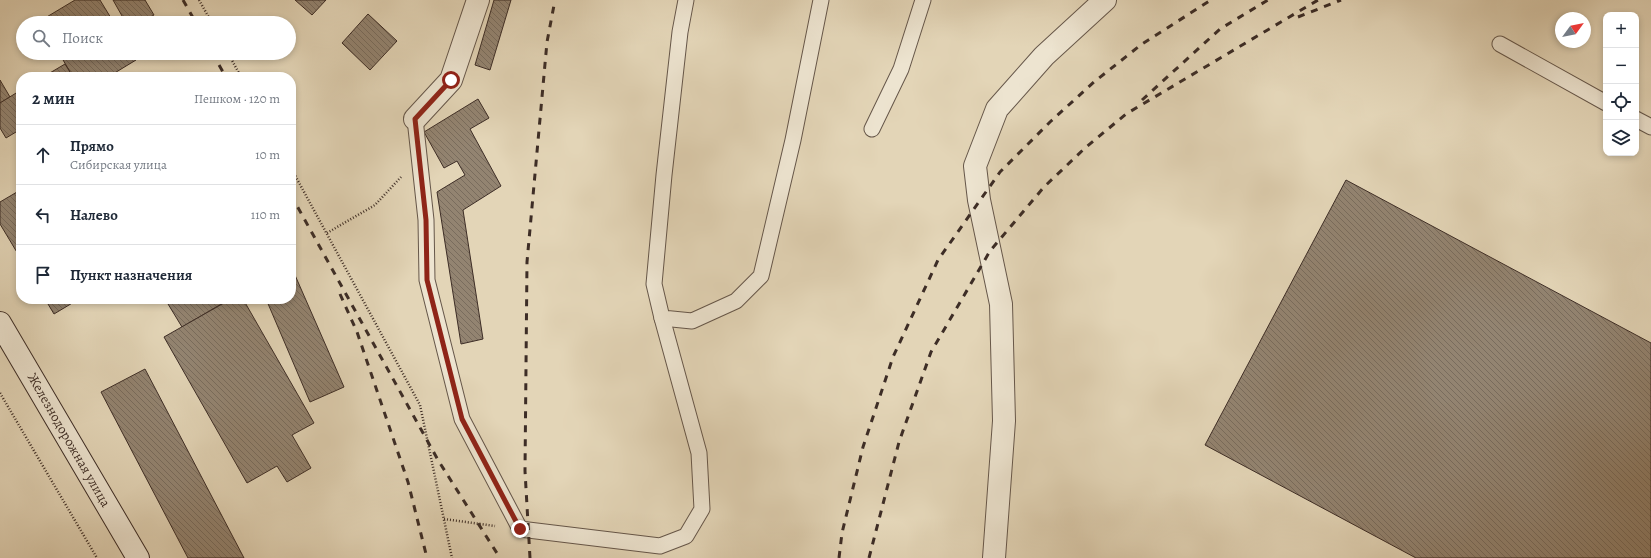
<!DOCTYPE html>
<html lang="ru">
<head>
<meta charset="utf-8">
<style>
  :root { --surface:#fff; --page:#f2f2f3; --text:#1f2937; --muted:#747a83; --line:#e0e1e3 }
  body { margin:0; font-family:Alegreya,serif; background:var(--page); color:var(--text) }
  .controls { position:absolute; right:12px; top:12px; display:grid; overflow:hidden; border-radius:8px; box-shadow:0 2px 6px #0003 }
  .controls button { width:36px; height:36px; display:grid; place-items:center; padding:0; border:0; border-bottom:1px solid var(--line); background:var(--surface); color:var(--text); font:20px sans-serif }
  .compass { position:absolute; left:1555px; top:12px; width:36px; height:36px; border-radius:50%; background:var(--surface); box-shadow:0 2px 6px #0003; rotate:57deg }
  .stop { position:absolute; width:12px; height:12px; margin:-9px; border:3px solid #8f2418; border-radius:50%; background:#fff }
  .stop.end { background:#8f2418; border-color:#fff; box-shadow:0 1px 4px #0008 }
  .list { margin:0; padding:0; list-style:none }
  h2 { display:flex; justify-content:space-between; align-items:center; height:52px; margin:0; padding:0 16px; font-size:17px }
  h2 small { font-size:13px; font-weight:400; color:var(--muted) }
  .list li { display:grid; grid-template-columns:26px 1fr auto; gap:12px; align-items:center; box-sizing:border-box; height:60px; padding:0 16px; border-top:1px solid var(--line) }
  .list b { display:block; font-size:15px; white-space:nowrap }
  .list p { margin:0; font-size:13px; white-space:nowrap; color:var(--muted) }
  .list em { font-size:13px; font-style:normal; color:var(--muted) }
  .icon { flex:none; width:22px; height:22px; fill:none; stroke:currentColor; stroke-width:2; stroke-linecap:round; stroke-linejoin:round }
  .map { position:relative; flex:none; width:1651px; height:558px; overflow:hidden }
  .search { position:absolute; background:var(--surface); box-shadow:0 2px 6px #0003; left:16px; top:16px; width:280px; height:44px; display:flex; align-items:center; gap:10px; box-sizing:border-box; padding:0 14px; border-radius:22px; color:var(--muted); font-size:15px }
  .panel { position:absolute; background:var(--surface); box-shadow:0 2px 6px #0003; left:16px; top:72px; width:280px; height:232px; border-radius:16px }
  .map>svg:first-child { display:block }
</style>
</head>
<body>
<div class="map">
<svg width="1651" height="558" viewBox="0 0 1651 558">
  <defs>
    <pattern id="building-back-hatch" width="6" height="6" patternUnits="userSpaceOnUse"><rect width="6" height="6" fill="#938471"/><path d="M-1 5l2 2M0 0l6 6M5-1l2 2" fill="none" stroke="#796c5d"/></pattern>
  </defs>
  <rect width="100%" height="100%" fill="#e3d5b7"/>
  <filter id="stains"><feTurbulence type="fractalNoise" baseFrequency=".005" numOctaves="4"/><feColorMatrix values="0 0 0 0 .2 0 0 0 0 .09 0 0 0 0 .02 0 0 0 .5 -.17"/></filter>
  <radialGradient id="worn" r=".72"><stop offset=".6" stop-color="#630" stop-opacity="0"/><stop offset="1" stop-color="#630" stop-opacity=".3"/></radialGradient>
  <g fill="url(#building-back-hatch)" stroke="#3d2d26">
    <polygon points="75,0 100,0 114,23 41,23 40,21"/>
    <polygon points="113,0 145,0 154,15 139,23 126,23"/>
    <polygon points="295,0 326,0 312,15"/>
    <polygon points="494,0 511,0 490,70 475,65"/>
    <polygon points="368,14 397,41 370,70 342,43"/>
    <polygon points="59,53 132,53 136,60 108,77 73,77"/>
    <polygon points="65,64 73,77 43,77"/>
    <polygon points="0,80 10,97 0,103"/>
    <polygon points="21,90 21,129 6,138 0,128 0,103"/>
    <polygon points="478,99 489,118 470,129 501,186 463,210 483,339 461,344 437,192 465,175 457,161 444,168 424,132"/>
    <polygon points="1346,180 1651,343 1651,558 1416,558 1205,445"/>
    <polygon points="17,192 21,198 21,259 0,224 0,202"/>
    <polygon points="291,266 344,387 310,402 266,299 291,299"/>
    <polygon points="45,299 79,299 54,314"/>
    <polygon points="165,299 221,299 223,303 182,327"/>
    <polygon points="231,299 243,299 314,423 292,435 311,468 287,482 277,466 247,483 164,337"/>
    <polygon points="145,369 244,558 188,558 101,392"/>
  </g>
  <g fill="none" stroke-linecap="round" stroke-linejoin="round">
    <defs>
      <g id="lane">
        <polyline points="686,0 680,32 664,175 654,284 662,318 692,321 736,301 761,276 793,140 821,0"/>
        <polyline points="1500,44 1606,103"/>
        <polyline points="415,119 426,220 427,280 462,419 520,529 660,546 686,536 702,509 699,453 662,318"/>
        <polyline points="1636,119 1651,127"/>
        <polyline points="872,129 901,69 923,0"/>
      </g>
      <g id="street">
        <polyline points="415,119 451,80 478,0"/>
        <polyline points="994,558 1004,421 1001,304 979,200 975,166 997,109 1044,56 1105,0"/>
      </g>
      <polyline id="secondary" points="0,323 138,558"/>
    </defs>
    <use href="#lane" stroke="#66574a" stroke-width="17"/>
    <use href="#street" stroke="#66574a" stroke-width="24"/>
    <use href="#secondary" stroke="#3d2d26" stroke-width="24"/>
    <g stroke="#3d2d26" stroke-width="2.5" stroke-dasharray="1 2" stroke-linecap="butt">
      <polyline points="199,0 212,23"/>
      <polyline points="228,53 241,77"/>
      <polyline points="291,168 420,405 452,558"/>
      <polyline points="327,233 375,205 401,177"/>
      <polyline points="0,393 97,558"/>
      <polyline points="444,519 495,526"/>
    </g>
    <use href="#lane" stroke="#ede4d0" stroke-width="15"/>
    <use href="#street" stroke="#ede4d0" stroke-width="22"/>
    <use href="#secondary" stroke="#ede4d0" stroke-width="22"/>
    <g stroke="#3d2d26" stroke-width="3" stroke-dasharray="7 7" stroke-linecap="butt">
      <polyline points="183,0 196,23"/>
      <polyline points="1298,17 1341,0"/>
      <polyline points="212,53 226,77"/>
      <polyline points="1142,100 1220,29 1268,0"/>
      <polyline points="291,195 438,460 500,558"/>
      <polyline points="340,294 357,332 408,482 427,558"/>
      <polyline points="530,558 525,471 527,262 547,42 555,0"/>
      <polyline points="839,558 842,533 863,447 893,357 938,260 1000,172 1050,122 1094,82 1142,44 1211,0"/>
      <polyline points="869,558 899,442 931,352 990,251 1044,187 1085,148 1126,114 1318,0"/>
    </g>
  </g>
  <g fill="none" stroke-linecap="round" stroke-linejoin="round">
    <polyline stroke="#8f2418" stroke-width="5" points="451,80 415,119 426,220 427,280 462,419 520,529"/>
  </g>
  <g text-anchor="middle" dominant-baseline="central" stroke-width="3" stroke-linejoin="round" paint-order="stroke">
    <g font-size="14" fill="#3d2d26" stroke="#ede4d0">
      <text transform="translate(69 440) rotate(60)">Железнодорожная улица</text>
    </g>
  </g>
  <rect width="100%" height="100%" filter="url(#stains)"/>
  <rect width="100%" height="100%" fill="url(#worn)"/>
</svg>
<div class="controls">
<button>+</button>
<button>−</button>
<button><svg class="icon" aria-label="locate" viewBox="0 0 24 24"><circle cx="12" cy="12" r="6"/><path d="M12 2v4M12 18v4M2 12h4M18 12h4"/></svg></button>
<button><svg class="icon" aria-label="layers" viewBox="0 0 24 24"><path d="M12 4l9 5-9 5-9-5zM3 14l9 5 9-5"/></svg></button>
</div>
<svg class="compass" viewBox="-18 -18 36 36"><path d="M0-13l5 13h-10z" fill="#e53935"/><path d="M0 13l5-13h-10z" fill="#747a83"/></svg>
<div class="stop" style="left:451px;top:80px"></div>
<div class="stop end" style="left:520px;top:529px"></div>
<div class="search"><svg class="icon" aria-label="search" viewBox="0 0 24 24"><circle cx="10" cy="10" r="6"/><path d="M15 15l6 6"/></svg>Поиск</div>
<section class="panel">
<h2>2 мин<small>Пешком · 120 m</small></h2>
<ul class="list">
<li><svg class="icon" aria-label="ahead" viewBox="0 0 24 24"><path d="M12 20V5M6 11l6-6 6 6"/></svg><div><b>Прямо</b><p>Сибирская улица</p></div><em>10 m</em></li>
<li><svg class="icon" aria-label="left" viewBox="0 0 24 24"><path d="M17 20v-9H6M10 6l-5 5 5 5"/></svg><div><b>Налево</b></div><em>110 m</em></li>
<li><svg class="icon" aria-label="arrive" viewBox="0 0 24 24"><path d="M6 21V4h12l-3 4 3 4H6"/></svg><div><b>Пункт назначения</b></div></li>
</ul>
</section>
</div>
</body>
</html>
